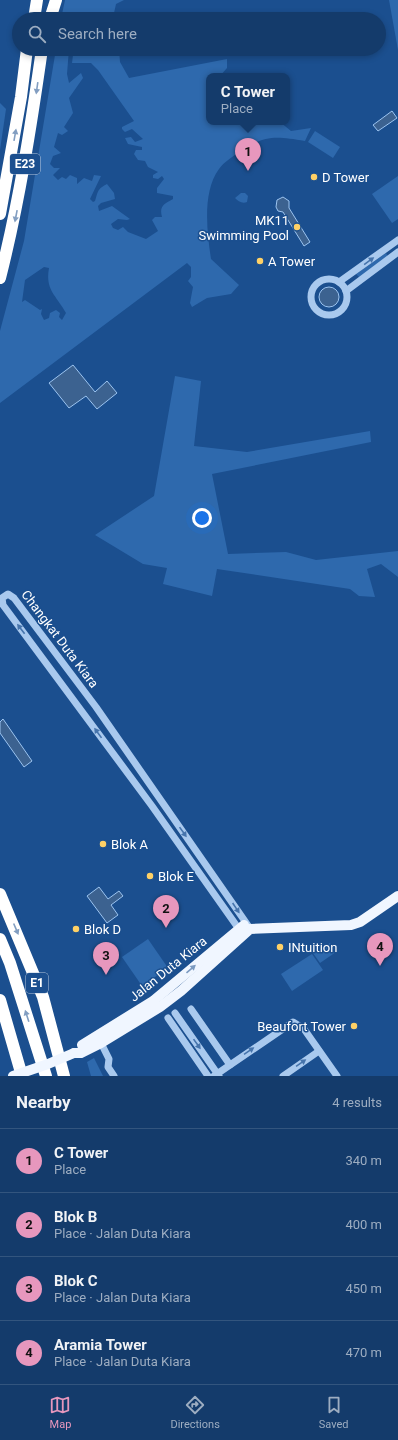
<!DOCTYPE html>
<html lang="en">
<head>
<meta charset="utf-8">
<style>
  :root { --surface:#143b6b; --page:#1d4271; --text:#f1f3f6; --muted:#9dadc1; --line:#33557e; --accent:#e797bd }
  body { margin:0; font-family:Roboto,sans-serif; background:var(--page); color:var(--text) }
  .you { position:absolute; left:202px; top:518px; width:14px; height:14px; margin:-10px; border:3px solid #fff; border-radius:50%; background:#1a73e8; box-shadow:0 0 0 6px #1a73e833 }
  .badge { display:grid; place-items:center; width:26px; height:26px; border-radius:50%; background:var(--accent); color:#111; font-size:13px; font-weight:700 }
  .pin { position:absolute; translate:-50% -33px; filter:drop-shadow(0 1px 2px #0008) }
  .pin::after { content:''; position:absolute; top:21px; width:14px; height:12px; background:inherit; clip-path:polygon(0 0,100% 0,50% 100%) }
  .popup { position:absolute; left:206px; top:73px; width:84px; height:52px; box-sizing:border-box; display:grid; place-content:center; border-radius:8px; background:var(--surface); filter:drop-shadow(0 1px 3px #0005); font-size:13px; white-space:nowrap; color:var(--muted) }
  .popup b { font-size:15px; color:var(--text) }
  .popup::after { content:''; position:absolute; left:50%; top:100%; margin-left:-8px; border:8px solid transparent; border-top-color:var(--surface) }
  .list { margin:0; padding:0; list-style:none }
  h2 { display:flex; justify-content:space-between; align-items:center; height:52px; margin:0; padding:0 16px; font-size:17px }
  h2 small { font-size:13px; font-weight:400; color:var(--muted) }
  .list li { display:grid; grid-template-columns:26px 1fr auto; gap:12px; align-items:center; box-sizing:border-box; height:64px; padding:0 16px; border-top:1px solid var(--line) }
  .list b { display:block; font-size:15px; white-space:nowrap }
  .list p { margin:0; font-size:13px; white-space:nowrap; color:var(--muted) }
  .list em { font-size:13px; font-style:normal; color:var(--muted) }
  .icon { flex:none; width:22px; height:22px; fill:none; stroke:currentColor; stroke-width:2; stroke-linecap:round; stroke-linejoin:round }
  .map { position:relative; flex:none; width:398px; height:1076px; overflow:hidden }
  .search { position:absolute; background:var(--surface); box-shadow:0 2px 6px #0003; left:12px; right:12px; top:12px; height:44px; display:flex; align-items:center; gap:10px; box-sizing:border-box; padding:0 14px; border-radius:22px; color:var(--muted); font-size:15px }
  .sheet { height:308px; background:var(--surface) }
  nav { display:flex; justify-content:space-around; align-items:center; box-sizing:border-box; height:56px; border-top:1px solid var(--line); background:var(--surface); font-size:11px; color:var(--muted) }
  nav a { display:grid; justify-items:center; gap:2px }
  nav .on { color:var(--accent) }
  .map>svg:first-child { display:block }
</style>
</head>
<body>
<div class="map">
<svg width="398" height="1076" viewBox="0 0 398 1076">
  <rect width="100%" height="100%" fill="#1b4f8f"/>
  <g fill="#2e69ad" fill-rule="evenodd">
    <polygon points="65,0 124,0 116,4 114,13 116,19 61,19"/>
    <polygon points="389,0 398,0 398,50"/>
    <path d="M56,49H69L67,74L69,83L81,73L83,78L69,98L73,113L64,127L68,131L62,135L58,133L54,147L61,153L53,156L50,164L54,168H60L53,175L58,180L62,177L66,179L70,175L77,178V184L84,178L92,181L94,175L101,176L90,199L93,202L95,201C98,192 97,189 107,184L114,193L115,199L101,203L98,206L99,211L112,206L130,219L127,220L118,219L111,224L113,228L118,230L123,227L128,232L146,239L158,231L152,220L155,217H162C159,206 164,204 173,199V196L157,193V188L164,179L162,176L158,179L153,178V175L158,172L148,167L145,161L138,160L134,154L136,150H142V147L128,144L125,138L131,137L135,142L143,139L132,129L125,132L122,129V127L134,121L98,70L91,63H72L73,55H78V49H119L120,62L129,78L227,59V68L220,76H209V122H280L291,131L311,128L305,141C274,136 264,135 238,153C232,157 224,162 219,169C202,192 207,232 211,259L239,285L231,294L207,298L192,307L190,303L193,287L188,281L191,277V267L187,263L0,403V331L24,241ZM44,267L49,268C45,290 56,295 66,313L62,320L59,317L60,313L56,310L50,313L49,318L44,320L41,314L42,309L40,310L25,300L22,302L25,280Z"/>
    <polygon points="0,103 6,109 0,150"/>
    <polygon points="315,131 340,147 333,158 308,142"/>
    <polygon points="398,176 398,219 392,223 372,194"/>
    <path d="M241,193H245L248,196L247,202C242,204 238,201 235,198Z"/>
    <polygon points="386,253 388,257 360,278 356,274"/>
    <polygon points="175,376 201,381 194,446 247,452 370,431 371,442 212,474 228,554 286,552 316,560 398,551 398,577 381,564 367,569 375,597 359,596 350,589 217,569 212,596 163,584 167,568 143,564 95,535 154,496"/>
    <polygon points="148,939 168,968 142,986 122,957"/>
    <polygon points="330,943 336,952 320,963 313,953"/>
    <polygon points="312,954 323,970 292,991 281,974"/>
    <polygon points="94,1058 103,1076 91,1076 87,1062"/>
  </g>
  <g fill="#3c6290" stroke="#9cc4f0">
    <polygon points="392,111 397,118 378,131 373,125"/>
    <polygon points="283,197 289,201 289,208 310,242 304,246 283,212 278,211 276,207 277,200"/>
    <circle cx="329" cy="297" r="10"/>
    <polygon points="73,365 95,392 107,381 117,393 97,409 86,396 69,408 49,383"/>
    <polygon points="3,719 32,761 24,767 0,733 0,722"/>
    <polygon points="99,887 108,899 119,891 123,896 111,905 118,915 107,923 87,896"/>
  </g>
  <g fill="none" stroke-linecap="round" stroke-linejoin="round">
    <g stroke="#a9c9ee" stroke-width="7">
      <circle cx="329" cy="297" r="18"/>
      <polyline points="339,282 398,240"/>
      <polyline points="346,291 398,252"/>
      <polyline points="241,932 152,806 3,605 2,598 8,594 14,598 96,707 249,927"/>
      <polyline points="191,1009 230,1065"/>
      <polyline points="175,1013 219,1076"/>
      <polyline points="168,1018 208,1076"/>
      <polyline points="101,1043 109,1059 108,1067 114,1076"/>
      <polyline points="214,1076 293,1022 304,1029 337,1076"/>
      <polyline points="283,1076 319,1051"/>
    </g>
    <g stroke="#f0f6ff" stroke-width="10">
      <polyline points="82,1045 153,1001 244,925"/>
      <polyline points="74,1053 81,1053 101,1043 160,1007 181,991 250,929 351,925 360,922 398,896"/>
    </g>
    <g stroke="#fff" stroke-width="12">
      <polyline points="34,19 37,0"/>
      <polyline points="50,19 56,0"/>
      <polyline points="0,214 21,97 27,49"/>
      <path d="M0,278C19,203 31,126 42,49"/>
      <polyline points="0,894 43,997 64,1076"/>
      <polyline points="0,939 10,963 46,1076"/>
      <polyline points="0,1000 22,1076"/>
    </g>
    <polyline stroke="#f0f6ff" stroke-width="10" points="13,1076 48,1064 74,1053"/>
  </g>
  <defs><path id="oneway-solid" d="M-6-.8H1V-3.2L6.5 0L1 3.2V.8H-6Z"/></defs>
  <g fill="#829ec1">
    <use href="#oneway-solid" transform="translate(37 88) rotate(98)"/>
    <use href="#oneway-solid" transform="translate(15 135) rotate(-80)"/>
    <use href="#oneway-solid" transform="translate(16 216) rotate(101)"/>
    <use href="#oneway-solid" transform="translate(16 929) rotate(67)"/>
    <use href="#oneway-solid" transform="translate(27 1016) rotate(-108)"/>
  </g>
  <g fill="#4674ac">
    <use href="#oneway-solid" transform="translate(369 261) rotate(-36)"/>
    <use href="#oneway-solid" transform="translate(21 629) rotate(-127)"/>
    <use href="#oneway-solid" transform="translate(98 733) rotate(-126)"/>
    <use href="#oneway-solid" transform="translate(183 832) rotate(55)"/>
    <use href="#oneway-solid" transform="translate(236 908) rotate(56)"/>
    <use href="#oneway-solid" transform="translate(197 1044) rotate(55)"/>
    <use href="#oneway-solid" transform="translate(249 1051) rotate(-34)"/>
    <use href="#oneway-solid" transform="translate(301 1063) rotate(-35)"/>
  </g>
  <use fill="#7b9ac1" href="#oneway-solid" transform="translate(191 969) rotate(-41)"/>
  <g fill="#ffd166" stroke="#1b4f8f" stroke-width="1.5">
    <circle cx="314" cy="177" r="4"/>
    <circle cx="297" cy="227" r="4"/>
    <circle cx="260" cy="261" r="4"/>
    <circle cx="103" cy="844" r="4"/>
    <circle cx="150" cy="876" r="4"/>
    <circle cx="76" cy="929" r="4"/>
    <circle cx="280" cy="947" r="4"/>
    <circle cx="354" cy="1026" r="4"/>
  </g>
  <g text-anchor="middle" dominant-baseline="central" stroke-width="3" stroke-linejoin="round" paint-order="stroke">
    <g fill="#1b4f8f" stroke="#bbcadd" stroke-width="1">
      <rect x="10" y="154" width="30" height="20" rx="3"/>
      <rect x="26" y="973" width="22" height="20" rx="3"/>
    </g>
    <g font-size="12" font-weight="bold" fill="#fff">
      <text x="25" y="164">E23</text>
      <text x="37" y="983">E1</text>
    </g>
    <g font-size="13" fill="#fff" stroke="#1b4f8f" text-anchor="start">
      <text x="322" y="177">D Tower</text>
      <text x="289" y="220" text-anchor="end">MK11<tspan x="289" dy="15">Swimming Pool</tspan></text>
      <text x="268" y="261">A Tower</text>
      <text x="111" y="844">Blok A</text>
      <text x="158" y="876">Blok E</text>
      <text x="84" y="929">Blok D</text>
      <text x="288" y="947">INtuition</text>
      <text x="346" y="1026" text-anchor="end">Beaufort Tower</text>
    </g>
    <g font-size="13" fill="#fff" stroke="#1b4f8f">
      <text transform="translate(60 639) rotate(53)">Changkat Duta Kiara</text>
      <text transform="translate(168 969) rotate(-39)">Jalan Duta Kiara</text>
    </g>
  </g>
</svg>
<div class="you"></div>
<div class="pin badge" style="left:248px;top:171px">1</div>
<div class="popup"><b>C Tower</b>Place</div>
<div class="pin badge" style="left:166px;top:928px">2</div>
<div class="pin badge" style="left:106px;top:975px">3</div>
<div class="pin badge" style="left:380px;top:966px">4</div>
<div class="search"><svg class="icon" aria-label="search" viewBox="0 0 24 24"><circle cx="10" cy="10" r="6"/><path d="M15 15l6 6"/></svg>Search here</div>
</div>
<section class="sheet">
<h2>Nearby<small>4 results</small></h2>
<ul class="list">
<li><span class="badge">1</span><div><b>C Tower</b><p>Place</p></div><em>340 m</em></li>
<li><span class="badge">2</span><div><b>Blok B</b><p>Place · Jalan Duta Kiara</p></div><em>400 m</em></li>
<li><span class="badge">3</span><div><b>Blok C</b><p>Place · Jalan Duta Kiara</p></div><em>450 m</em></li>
<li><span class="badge">4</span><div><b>Aramia Tower</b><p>Place · Jalan Duta Kiara</p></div><em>470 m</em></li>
</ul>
</section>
<nav>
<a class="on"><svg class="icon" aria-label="map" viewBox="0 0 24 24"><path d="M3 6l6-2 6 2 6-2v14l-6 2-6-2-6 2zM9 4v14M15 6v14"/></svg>Map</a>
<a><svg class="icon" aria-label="directions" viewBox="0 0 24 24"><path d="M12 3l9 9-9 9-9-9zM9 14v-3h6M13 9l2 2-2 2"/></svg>Directions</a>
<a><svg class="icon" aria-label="saved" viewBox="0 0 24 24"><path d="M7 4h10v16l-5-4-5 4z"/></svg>Saved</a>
</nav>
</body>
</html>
